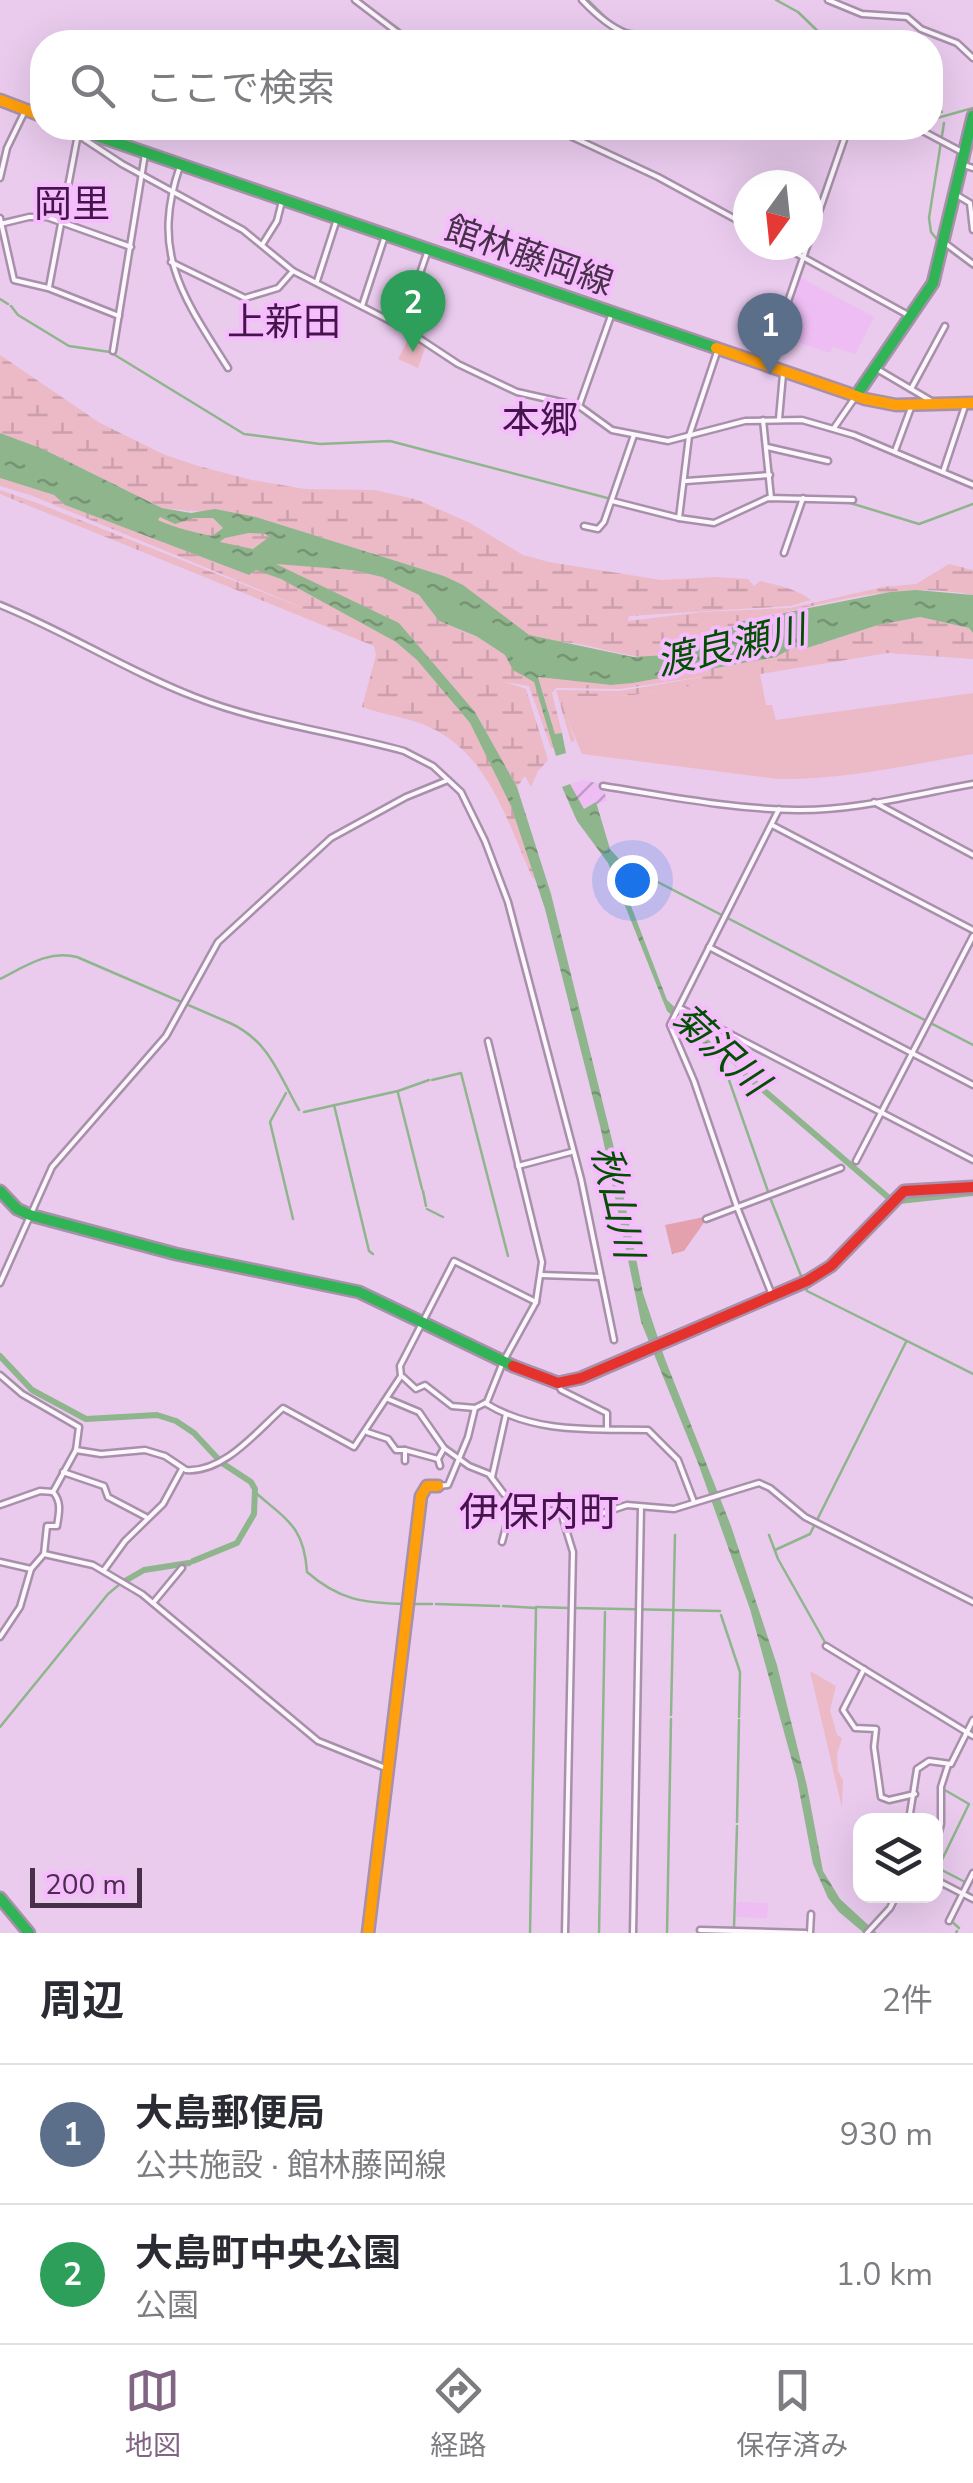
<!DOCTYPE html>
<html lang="ja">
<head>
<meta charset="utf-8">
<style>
  :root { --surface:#fff; --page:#f7f7f7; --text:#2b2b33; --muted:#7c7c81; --line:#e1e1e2; --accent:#816684 }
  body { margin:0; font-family:"Nunito Sans","Noto Sans JP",sans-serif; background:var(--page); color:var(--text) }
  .controls { position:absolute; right:30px; bottom:30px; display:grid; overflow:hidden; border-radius:20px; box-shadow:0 10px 40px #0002 }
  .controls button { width:90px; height:90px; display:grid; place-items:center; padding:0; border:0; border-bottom:2px solid var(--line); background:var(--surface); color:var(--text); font:50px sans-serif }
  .compass { position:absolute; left:733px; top:170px; width:90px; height:90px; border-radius:50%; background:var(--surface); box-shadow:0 10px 40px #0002; rotate:195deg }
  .scale { position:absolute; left:30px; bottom:25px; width:112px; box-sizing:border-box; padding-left:10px; border:5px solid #48304b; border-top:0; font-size:28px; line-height:35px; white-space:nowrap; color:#48304b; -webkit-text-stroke:8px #f6bcfd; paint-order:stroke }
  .you { position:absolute; left:632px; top:880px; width:35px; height:35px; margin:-25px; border:8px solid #fff; border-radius:50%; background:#1a73e8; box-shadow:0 0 0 15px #1a73e833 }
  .badge { display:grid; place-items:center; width:65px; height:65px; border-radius:50%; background:var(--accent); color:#fff; font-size:32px; font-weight:700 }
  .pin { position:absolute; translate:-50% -82px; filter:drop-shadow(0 2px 5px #0008) }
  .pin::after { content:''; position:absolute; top:52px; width:35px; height:30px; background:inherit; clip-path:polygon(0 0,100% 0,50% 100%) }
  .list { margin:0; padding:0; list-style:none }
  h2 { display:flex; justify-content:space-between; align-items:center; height:130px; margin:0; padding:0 40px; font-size:42px }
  h2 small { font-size:32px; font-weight:400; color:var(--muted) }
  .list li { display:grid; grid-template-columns:65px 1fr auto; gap:30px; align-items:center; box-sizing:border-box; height:140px; padding:0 40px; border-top:2px solid var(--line) }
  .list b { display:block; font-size:38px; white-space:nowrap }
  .list p { margin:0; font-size:32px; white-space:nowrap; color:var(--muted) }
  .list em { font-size:32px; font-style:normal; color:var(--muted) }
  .icon { flex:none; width:55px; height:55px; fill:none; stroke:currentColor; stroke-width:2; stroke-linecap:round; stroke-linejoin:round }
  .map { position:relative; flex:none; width:973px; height:1933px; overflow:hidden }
  .search { position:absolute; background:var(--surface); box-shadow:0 10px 40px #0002; left:30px; right:30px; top:30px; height:110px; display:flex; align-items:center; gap:25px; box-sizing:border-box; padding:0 35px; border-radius:40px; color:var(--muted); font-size:38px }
  .sheet { height:410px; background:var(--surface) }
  nav { display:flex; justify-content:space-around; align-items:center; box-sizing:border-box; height:140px; border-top:2px solid var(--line); background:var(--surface); font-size:28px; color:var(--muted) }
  nav a { display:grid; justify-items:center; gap:5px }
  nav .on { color:var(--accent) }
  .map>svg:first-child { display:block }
</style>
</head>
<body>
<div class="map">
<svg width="973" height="1933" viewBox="0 0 973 1933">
  <defs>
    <pattern id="industrial-furrows" width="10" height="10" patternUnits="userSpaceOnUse" patternTransform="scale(2.5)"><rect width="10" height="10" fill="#edbdf4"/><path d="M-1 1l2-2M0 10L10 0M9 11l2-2" fill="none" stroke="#c29ac8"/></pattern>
    <pattern id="forest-firs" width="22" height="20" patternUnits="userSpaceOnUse" patternTransform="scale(2.5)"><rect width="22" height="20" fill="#e5a0ae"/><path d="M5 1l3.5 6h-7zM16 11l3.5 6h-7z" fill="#bc8390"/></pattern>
    <pattern id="wetland-marsh" width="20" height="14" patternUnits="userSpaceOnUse" patternTransform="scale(2.5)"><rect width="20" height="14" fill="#ecb9c6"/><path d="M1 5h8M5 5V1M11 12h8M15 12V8" fill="none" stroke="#cc9fac"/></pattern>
    <pattern id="water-ripples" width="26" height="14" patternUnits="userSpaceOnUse" patternTransform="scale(2.5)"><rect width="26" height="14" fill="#8eb58c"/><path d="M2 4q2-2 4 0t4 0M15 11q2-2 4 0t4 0" fill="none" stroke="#769474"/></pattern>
  </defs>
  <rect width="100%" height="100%" fill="#eacbee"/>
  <g fill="#edbdf4">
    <polygon points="799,277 874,317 855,354 833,347 830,353 779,336"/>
    <polygon points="736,1902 768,1903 767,1918 736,1917"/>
  </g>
  <polygon fill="url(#industrial-furrows)" points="583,780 602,784 607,801 583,808 570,784"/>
  <g fill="#ecb9c6">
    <polygon points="411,334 426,345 418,368 398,359"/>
    <path d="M760,674L766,705H772L776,720L973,693V754C908,765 844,780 778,779L582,754L563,709L562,703L568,697L634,695Z"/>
    <polygon points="810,1671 836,1686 830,1710 837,1735 842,1738 837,1754 838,1771 843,1780 842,1808"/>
  </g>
  <polygon fill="url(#forest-firs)" points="704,1217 705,1221 684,1251 672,1254 665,1225"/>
  <g fill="url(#wetland-marsh)">
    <path d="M0,355L100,423L163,454L198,466L252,480L305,489L375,490L418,500L470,523L523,555L549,562L661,580L716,577L748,579L754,586L760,581C777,585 797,589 811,600L790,606L629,616L628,621L702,612L790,608L883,587L916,584L949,564L973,570V595C897,579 817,607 743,621C723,629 708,645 689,653C657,665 620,653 589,646C565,640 543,644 521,631C494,614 473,590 444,576L256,517L162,508L43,449L0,433Z"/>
    <path d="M0,478L54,495L65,505L249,575L256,569L282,579L396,642L417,660L470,723L483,743L511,806L537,881L532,877C508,823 488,753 429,727C408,717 383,715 362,707L376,655L374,646L0,494V490L37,503L323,616L30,495L0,486Z"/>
    <path d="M160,516C179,519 194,518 213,518L223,528L212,536L175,528L157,519Z"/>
    <polygon points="249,533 266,534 270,538 253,549 220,543 225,538"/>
    <polygon points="272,563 352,570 382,577 419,595 439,621 476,636 505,655 534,682 554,747 551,748 529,686 505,682 526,689 548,760 538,771 531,787 525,776 517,787 475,712 399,623"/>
    <path d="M920,617L969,628L973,633V659L888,653L634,695L568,697L562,704L575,741L571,742L556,690L620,691L720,674L620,689L556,688L552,693L562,733L555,735C550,715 544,696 538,677L611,685L633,683L775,657L794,647L807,648L878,625Z"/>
  </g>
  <g fill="url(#water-ripples)" fill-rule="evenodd">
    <path d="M0,433L43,449L162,508L191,513L215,509L256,517L444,576L463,585L529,635L633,657L685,654L743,621L890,592L916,590L973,595V633L969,628L920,617L878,625L807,648L794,647L776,657L633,683L611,685L538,677L555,734L562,733L566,753L556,756L534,682L513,670L505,655L496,649L476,636L439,621L419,595L382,577L352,570L276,564L399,623L475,712L517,787L551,894L613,1144L643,1293L665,1359L731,1526L777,1665L807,1786L823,1871L840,1899L877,1933H864L839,1912L828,1898L813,1864L797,1779L750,1609L698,1463L641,1322L601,1130L545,909L511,806L470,723L417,660L396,642L281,579L256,570L249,575L65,505L54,495L0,478ZM160,517L175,524L194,518H213L223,528L212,536C193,532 175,528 158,520ZM249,533L266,534L269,537L253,549L220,542L225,538Z"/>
    <polygon points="570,784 584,809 596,802 610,849 620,860 615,864 667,1000 751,1080 727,1059 723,1062 667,1011 608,863 577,821 562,787"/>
  </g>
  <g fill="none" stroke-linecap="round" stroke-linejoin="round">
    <g stroke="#8eb58c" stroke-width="2.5">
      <polyline points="360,0 416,42"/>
      <polyline points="588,0 612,24"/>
      <polyline points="776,0 798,12 829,42"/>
      <polyline points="624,30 721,42"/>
      <polyline points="930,102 942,112"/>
      <polyline points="930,120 973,108"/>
      <polyline points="559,128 664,178"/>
      <polyline points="939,242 931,232 929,218 944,123"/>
      <polyline points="946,248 973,268"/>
      <polyline points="0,299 8,304"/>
      <polyline points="11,306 18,315 69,346 110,352 244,434 320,444 390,441 657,511"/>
      <polyline points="847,502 919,524 973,504"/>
      <polyline points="679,516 713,521"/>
      <polyline points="718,524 747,510"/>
      <polyline points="619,862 973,1045"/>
      <path d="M0,979C26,966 48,950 77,957L230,1023C269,1041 278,1073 299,1110"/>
      <polyline points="723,1063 771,1200 807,1291 973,1374"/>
      <polyline points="432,1080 461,1073 508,1256"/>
      <polyline points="286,1093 270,1122 293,1219"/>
      <polyline points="398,1093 422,1189"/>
      <polyline points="334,1105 369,1251 373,1254"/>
      <polyline points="304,1112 398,1091 429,1080"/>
      <polyline points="423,1191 426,1206"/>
      <polyline points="427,1209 443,1217"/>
      <path d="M256,1493C288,1521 304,1527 307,1572C339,1600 363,1603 405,1604"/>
      <polyline points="769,1535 778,1559 826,1644"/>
      <polyline points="775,1550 810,1534 906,1342"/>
      <polyline points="411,1604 432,1604"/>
      <polyline points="436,1604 499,1606"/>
      <polyline points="503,1606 536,1608 530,1933"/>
      <polyline points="536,1607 569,1608"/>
      <polyline points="574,1608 720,1611"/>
      <polyline points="721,1615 740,1672 739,1717"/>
      <polyline points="671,1715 675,1535"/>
      <polyline points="0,1727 108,1594 120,1584"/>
      <polyline points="956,1749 964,1732"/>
      <polyline points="943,1789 969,1804 938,1868 965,1882"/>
      <polyline points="737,1822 739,1720"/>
      <polyline points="949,1919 959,1928"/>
      <polyline points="734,1928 737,1826"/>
      <polyline points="599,1933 605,1612"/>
      <polyline points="667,1933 671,1719"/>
      <polyline points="956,1933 957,1931"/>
    </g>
    <g stroke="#8eb58c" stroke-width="6">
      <polyline points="746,1075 889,1198 899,1201 973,1193"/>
      <polyline points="0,1356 32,1390 86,1419 157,1415 176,1421 194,1433 222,1463 251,1482 255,1489 254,1514 237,1543 193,1561"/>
      <polyline points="125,1581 144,1570 189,1563"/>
    </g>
    <defs>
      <g id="street">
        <polyline points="355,0 410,42"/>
        <path d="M582,0C623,43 638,37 694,42"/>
        <polyline points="828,0 862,14 907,17 921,29 957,43 973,58"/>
        <polyline points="553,128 658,177 748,226"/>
        <polyline points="917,128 964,153"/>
        <polyline points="78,135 122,164 243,230 293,271 402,327 458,364 517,392 579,406 612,430 668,441 745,421 802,420 854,435 973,485"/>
        <polyline points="961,164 973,168"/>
        <path d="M180,166C150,253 183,297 228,368"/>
        <polyline points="0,178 7,148 24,113"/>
        <polyline points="955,194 970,203 973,230"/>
        <polyline points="0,218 14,280 48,288 119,316"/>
        <polyline points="0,224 29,217 47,217 131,247"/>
        <polyline points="945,243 973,264"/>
        <polyline points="262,245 277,221 282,201"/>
        <polyline points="781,245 908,315"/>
        <polyline points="171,262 245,298 278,288 293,271"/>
        <polyline points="317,281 337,219"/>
        <polyline points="49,287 78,134"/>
        <polyline points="362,306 385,236"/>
        <polyline points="402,326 428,250"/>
        <polyline points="113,351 145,154"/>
        <polyline points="766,365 848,128"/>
        <polyline points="877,369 933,402"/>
        <polyline points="911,389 945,326"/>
        <polyline points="579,406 612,313"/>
        <polyline points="779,419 783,374"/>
        <polyline points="763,420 771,498"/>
        <polyline points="834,428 856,396"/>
        <polyline points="767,447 828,461"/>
        <polyline points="895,451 912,405"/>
        <polyline points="943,472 965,406"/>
        <polyline points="686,481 770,475"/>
        <polyline points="612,501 679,518 714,523 768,498 853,500"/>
        <polyline points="679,518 689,436 718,349"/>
        <polyline points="584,526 598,529 604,522 634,435"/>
        <polyline points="784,553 803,498"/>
        <path d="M0,605C67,632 127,671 195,697C261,723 335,732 404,751L433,766L461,792L485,841L508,902L581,1179L614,1340"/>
        <path d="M603,786C667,796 731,809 796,810C855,811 916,794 973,784"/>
        <polyline points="874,802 973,855"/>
        <polyline points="772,825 973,930"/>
        <polyline points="709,947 973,1085"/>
        <polyline points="680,1008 973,1160"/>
        <polyline points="488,1041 542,1262 536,1302"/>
        <polyline points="856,1161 973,936"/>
        <polyline points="518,1166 571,1152"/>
        <polyline points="706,1219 841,1168"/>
        <polyline points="541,1275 601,1277"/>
        <polyline points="0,1283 52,1167 166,1036 218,942 331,838 406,797 448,780"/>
        <polyline points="772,1295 737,1207 694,1081 670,1025 779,809"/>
        <polyline points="0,1375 22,1394 79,1427 76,1450"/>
        <polyline points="403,1377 416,1389 425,1385 452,1406 475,1408"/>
        <polyline points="558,1383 561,1390 607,1413 607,1429"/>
        <polyline points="388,1399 419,1412 444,1448 469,1466 489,1474 504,1494 528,1509 600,1514 627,1505 674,1509 759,1483 770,1488 805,1517 973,1602"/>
        <path d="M485,1403C536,1434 591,1429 648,1430L678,1460L694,1502"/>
        <polyline points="367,1432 388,1439 396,1450 405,1450"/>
        <polyline points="405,1461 405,1450 438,1459"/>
        <polyline points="440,1466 438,1459 444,1448"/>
        <polyline points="63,1472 104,1486 108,1497 146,1517"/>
        <polyline points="492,1477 506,1414"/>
        <path d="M0,1505L40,1491L53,1492L76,1450L101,1454L145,1450L165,1456L186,1470C224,1473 257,1431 283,1408L354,1447L401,1376L400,1366L454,1261L536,1302L503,1362L487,1402L475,1408L468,1437L448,1485L438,1486"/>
        <polyline points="561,1513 573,1552 565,1933"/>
        <polyline points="502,1542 513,1501"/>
        <path d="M44,1554L47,1526H57C59,1513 62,1502 53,1492"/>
        <polyline points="0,1562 31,1569 44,1554 93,1565 142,1594 318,1741 388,1769"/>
        <polyline points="104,1570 125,1541 163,1504 182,1469"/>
        <polyline points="153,1603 182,1568"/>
        <polyline points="0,1637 20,1607 31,1569"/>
        <polyline points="826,1646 973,1736"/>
        <polyline points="864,1669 843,1710 855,1728 876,1729 874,1747 881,1797 889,1800 915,1794"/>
        <polyline points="909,1820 917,1769 929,1761 951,1764 973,1720"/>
        <polyline points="936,1843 941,1824 941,1787 948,1765"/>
        <polyline points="936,1854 936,1870"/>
        <polyline points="936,1880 973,1899"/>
        <polyline points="949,1921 973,1873"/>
        <polyline points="700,1930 806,1933"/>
        <polyline points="633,1933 641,1507"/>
        <polyline points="810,1933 811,1914"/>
        <polyline points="867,1933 890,1908 896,1896"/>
      </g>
      <g id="fast">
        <polyline points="74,128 716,348"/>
        <polyline points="856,396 933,283 973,116"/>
        <polyline points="0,1191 17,1209 30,1215 176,1254 359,1292 513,1366"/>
        <polyline points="0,1898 29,1933"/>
      </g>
      <g id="slow">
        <polyline points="0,100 42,116"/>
        <polyline points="716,348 865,399 896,405 973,403"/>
        <polyline points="368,1933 421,1496 427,1486 438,1486"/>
      </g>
      <polyline id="jam" points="513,1366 558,1383 581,1378 807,1281 831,1266 904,1191 973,1187"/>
    </defs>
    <use href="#street" stroke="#a890ab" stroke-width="9"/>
    <use href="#fast" stroke="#a890ab" stroke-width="15"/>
    <use href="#slow" stroke="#a890ab" stroke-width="15"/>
    <use href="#jam" stroke="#a890ab" stroke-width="15"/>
    <use href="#street" stroke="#fcf7fc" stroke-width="4"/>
    <use href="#fast" stroke="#30b455" stroke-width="10"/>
    <use href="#slow" stroke="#ff9f0a" stroke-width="10"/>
    <use href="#jam" stroke="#e5322d" stroke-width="10"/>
  </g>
  <g text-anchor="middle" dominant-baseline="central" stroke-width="8" stroke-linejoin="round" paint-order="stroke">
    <g font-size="35" fill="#48304b" stroke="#f6bcfd">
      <text transform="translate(529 256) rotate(19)">館林藤岡線</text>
    </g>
    <g font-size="38" fill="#45144c" stroke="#f6bcfd">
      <text x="72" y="204">岡里</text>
      <text x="284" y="322">上新田</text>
      <text x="540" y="420">本郷</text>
    </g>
    <g font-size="38" font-style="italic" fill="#024f03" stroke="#f6bcfd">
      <text transform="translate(731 646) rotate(-13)">渡良瀬川</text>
      <text transform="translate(720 1050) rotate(43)">菊沢川</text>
      <text transform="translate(617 1202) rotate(77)">秋山川</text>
    </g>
    <g font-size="40" fill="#45144c" stroke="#f6bcfd">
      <text x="539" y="1513">伊保内町</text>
    </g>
  </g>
</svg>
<div class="controls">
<button><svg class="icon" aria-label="layers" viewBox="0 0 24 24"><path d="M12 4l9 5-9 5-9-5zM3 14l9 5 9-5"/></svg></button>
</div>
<svg class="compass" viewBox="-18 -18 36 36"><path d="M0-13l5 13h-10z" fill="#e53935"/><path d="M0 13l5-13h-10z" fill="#7c7c81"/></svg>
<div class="scale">200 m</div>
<div class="you"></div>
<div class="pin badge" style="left:770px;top:375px;background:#5c6f8a">1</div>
<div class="pin badge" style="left:413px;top:352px;background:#2e9e5b">2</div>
<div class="search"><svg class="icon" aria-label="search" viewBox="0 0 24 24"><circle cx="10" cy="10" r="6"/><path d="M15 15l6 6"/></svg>ここで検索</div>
</div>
<section class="sheet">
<h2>周辺<small>2件</small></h2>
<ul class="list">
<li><span class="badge" style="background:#5c6f8a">1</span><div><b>大島郵便局</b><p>公共施設 · 館林藤岡線</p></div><em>930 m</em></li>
<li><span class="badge" style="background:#2e9e5b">2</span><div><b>大島町中央公園</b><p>公園</p></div><em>1.0 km</em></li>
</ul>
</section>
<nav>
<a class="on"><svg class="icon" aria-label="map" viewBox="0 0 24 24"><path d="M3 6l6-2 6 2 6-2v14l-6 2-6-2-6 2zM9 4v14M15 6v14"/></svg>地図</a>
<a><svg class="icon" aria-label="directions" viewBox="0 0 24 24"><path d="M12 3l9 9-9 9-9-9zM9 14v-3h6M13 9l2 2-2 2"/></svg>経路</a>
<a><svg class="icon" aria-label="saved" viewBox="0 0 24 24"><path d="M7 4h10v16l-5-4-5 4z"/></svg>保存済み</a>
</nav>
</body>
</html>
